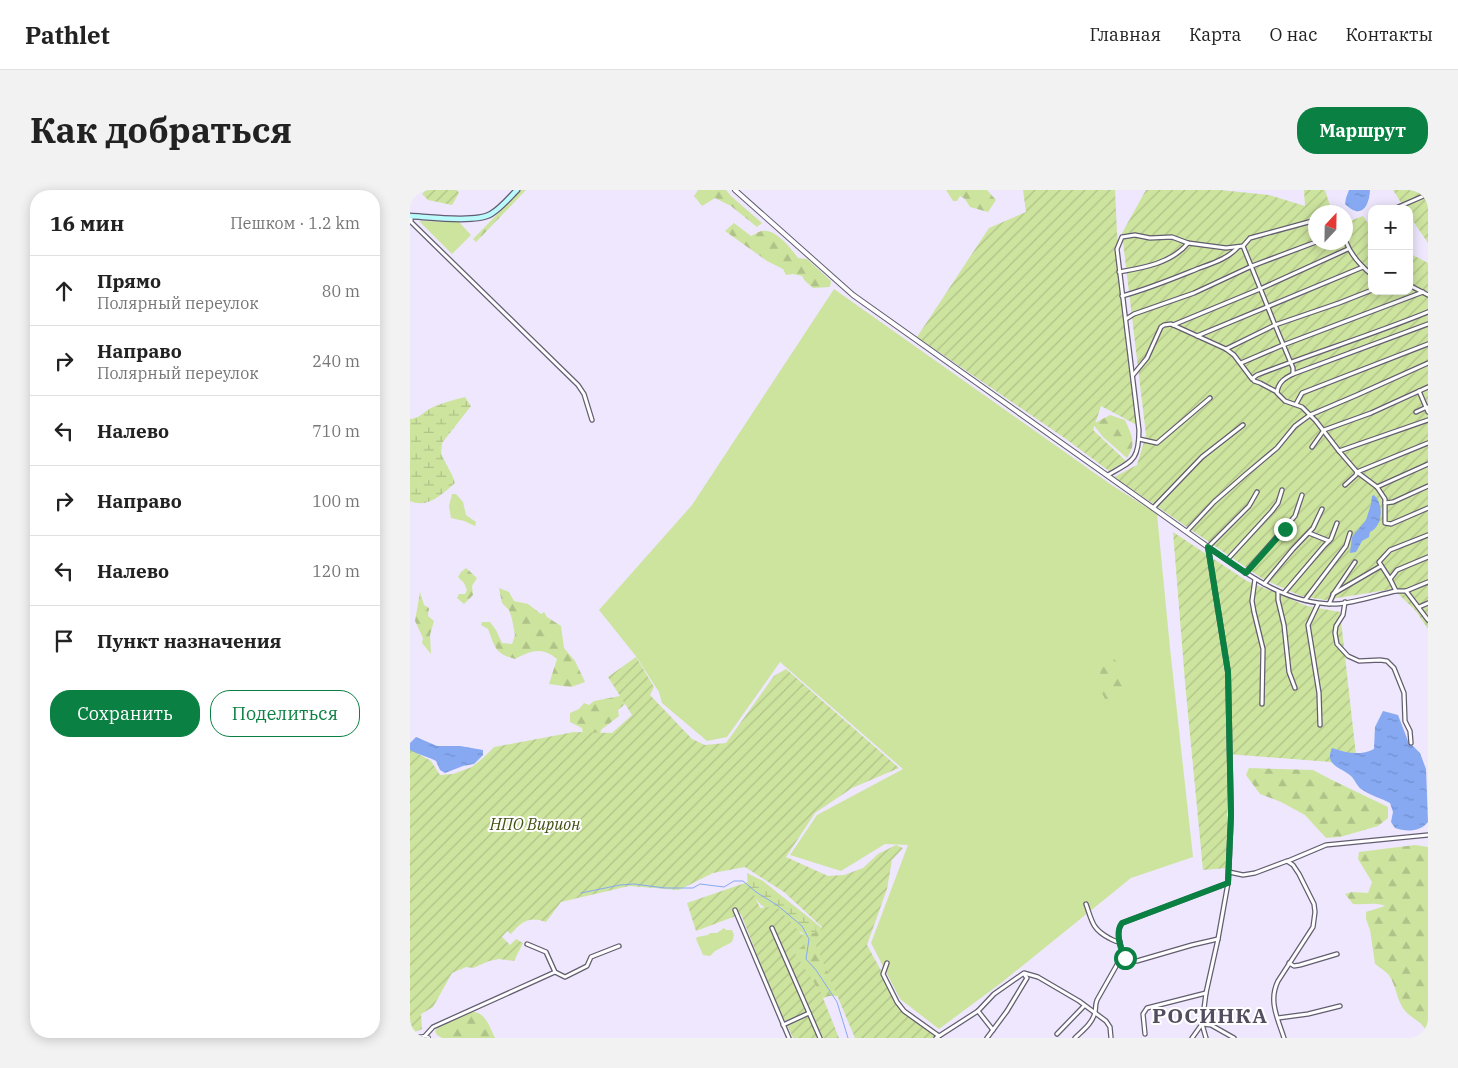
<!DOCTYPE html>
<html lang="ru">
<head>
<meta charset="utf-8">
<style>
  :root { --surface:#fff; --page:#f2f2f2; --text:#222; --muted:#767676; --line:#e0e0e0; --accent:#0b8043 }
  body { margin:0; font-family:"IBM Plex Serif",serif; background:var(--page); color:var(--text) }
  .controls { position:absolute; right:15px; top:15px; display:grid; overflow:hidden; border-radius:10px; box-shadow:0 2px 12px #0003 }
  .controls button { width:45px; height:45px; display:grid; place-items:center; padding:0; border:0; border-bottom:1px solid var(--line); background:var(--surface); color:var(--text); font:25px sans-serif }
  .compass { position:absolute; left:898px; top:15px; width:45px; height:45px; border-radius:50%; background:var(--surface); box-shadow:0 2px 12px #0003; rotate:22deg }
  .stop { position:absolute; width:15px; height:15px; margin:-11px; border:4px solid #0b8043; border-radius:50%; background:#fff }
  .stop.end { background:#0b8043; border-color:#fff; box-shadow:0 1px 5px #0008 }
  .list { margin:0; padding:0; list-style:none }
  h2 { display:flex; justify-content:space-between; align-items:center; height:65px; margin:0; padding:0 20px; font-size:21px }
  h2 small { font-size:16px; font-weight:400; color:var(--muted) }
  .list li { display:grid; grid-template-columns:32px 1fr auto; gap:15px; align-items:center; box-sizing:border-box; height:70px; padding:0 20px; border-top:1px solid var(--line) }
  .list b { display:block; font-size:19px; white-space:nowrap }
  .list p { margin:0; font-size:16px; white-space:nowrap; color:var(--muted) }
  .list em { font-size:16px; font-style:normal; color:var(--muted) }
  .actions { display:flex; gap:10px; padding:15px 20px }
  .actions a { flex:1; padding:11px 0; border:1px solid var(--accent); border-radius:20px; text-align:center; font-size:18px; color:var(--accent) }
  .actions .main { background:var(--accent); color:#fff }
  .icon { flex:none; width:28px; height:28px; fill:none; stroke:currentColor; stroke-width:2; stroke-linecap:round; stroke-linejoin:round }
  .map { position:relative; flex:none; width:1018px; height:848px; overflow:hidden; border-radius:20px }
  header { display:flex; align-items:center; gap:30px; box-sizing:border-box; height:70px; padding:0 25px; background:var(--surface); border-bottom:1px solid var(--line) }
  header strong { font-size:24px }
  nav { display:flex; gap:28px; margin-inline-start:auto; font-size:18px }
  .intro { display:flex; align-items:center; justify-content:space-between; box-sizing:border-box; height:120px; padding:0 30px }
  h1 { margin:0; font-size:35px }
  .button { padding:12px 22px; border-radius:20px; background:var(--accent); color:#fff; font-size:18px; font-weight:700 }
  main { display:flex; gap:30px; padding:0 30px }
  aside { flex:1; background:var(--surface); border-radius:20px; box-shadow:0 2px 12px #0003 }
  .map>svg:first-child { display:block }
</style>
</head>
<body>
<header>
<strong>Pathlet</strong>
<nav><a>Главная</a><a>Карта</a><a>О нас</a><a>Контакты</a></nav>
</header>
<div class="intro"><h1>Как добраться</h1><a class="button">Маршрут</a></div>
<main>
<aside>
<h2>16 мин<small>Пешком · 1.2 km</small></h2>
<ul class="list">
<li><svg class="icon" aria-label="ahead" viewBox="0 0 24 24"><path d="M12 20V5M6 11l6-6 6 6"/></svg><div><b>Прямо</b><p>Полярный переулок</p></div><em>80 m</em></li>
<li><svg class="icon" aria-label="right" viewBox="0 0 24 24"><path d="M7 20v-9h11M14 6l5 5-5 5"/></svg><div><b>Направо</b><p>Полярный переулок</p></div><em>240 m</em></li>
<li><svg class="icon" aria-label="left" viewBox="0 0 24 24"><path d="M17 20v-9H6M10 6l-5 5 5 5"/></svg><div><b>Налево</b></div><em>710 m</em></li>
<li><svg class="icon" aria-label="right" viewBox="0 0 24 24"><path d="M7 20v-9h11M14 6l5 5-5 5"/></svg><div><b>Направо</b></div><em>100 m</em></li>
<li><svg class="icon" aria-label="left" viewBox="0 0 24 24"><path d="M17 20v-9H6M10 6l-5 5 5 5"/></svg><div><b>Налево</b></div><em>120 m</em></li>
<li><svg class="icon" aria-label="arrive" viewBox="0 0 24 24"><path d="M6 21V4h12l-3 4 3 4H6"/></svg><div><b>Пункт назначения</b></div></li>
</ul>
<div class="actions"><a class="main">Сохранить</a><a>Поделиться</a></div>
</aside>
<div class="map">
<svg width="1018" height="848" viewBox="0 0 1018 848">
  <defs>
    <pattern id="forest-firs" width="22" height="20" patternUnits="userSpaceOnUse" patternTransform="scale(1.25)"><rect width="22" height="20" fill="#cde49f"/><path d="M5 1l3.5 6h-7zM16 11l3.5 6h-7z" fill="#afc288"/></pattern>
    <pattern id="wetland-marsh" width="20" height="14" patternUnits="userSpaceOnUse" patternTransform="scale(1.25)"><rect width="20" height="14" fill="#cde49f"/><path d="M1 5h8M5 5V1M11 12h8M15 12V8" fill="none" stroke="#afc288"/></pattern>
    <pattern id="garden-furrows" width="10" height="10" patternUnits="userSpaceOnUse" patternTransform="scale(1.25)"><rect width="10" height="10" fill="#cde49f"/><path d="M-1 1l2-2M0 10L10 0M9 11l2-2" fill="none" stroke="#afc288"/></pattern>
    <pattern id="water-ripples" width="26" height="14" patternUnits="userSpaceOnUse" patternTransform="scale(1.25)"><rect width="26" height="14" fill="#86a9f2"/><path d="M2 4q2-2 4 0t4 0M15 11q2-2 4 0t4 0" fill="none" stroke="#7290ce"/></pattern>
  </defs>
  <rect width="100%" height="100%" fill="#eee7fd"/>
  <g fill="#cde49f">
    <polygon points="9,31 49,32 61,45 42,64"/>
    <polygon points="424,99 700,294 747,324 760,458 783,667 721,688 591,793 529,839 490,809 461,753 498,655 475,654 431,681 380,665 407,625 493,579 370,472 317,547 297,551 252,513 249,502 225,465 189,420 282,315"/>
    <polygon points="42,304 46,304 53,312 56,325 66,332 65,336 54,331 41,328 39,316"/>
    <polygon points="314,738 316,740 322,740 324,745 322,752 305,761 300,766 293,765 286,749 287,747 298,745 300,743 307,743"/>
  </g>
  <g fill="url(#forest-firs)">
    <polygon points="111,0 116,0 66,52 63,49"/>
    <polygon points="288,0 316,0 321,6 352,33 347,37 321,16 305,8 292,16 284,6"/>
    <polygon points="536,0 577,0 586,10 578,22 560,17 555,9 550,6 547,11 543,11"/>
    <path d="M324,33L341,46C344,45 349,41 352,41C365,38 381,58 388,68L397,69L421,91L420,97L403,98L395,91L392,86L383,84L376,85L373,79L357,71L315,41Z"/>
    <path d="M700,225L715,230C722,247 727,252 717,268L693,247L683,234Z"/>
    <polygon points="56,378 67,388 62,396 63,405 54,414 47,408 49,404 55,404 57,400 54,393 48,387 51,382"/>
    <path d="M89,398L99,402L104,411L118,414L131,424L134,422L137,427L151,436L154,458L165,471L175,492L161,497L139,494L147,469C131,456 121,461 105,469C85,464 85,457 78,439L71,435L72,432H80L86,440L92,453L102,454L105,445L102,429L99,420L92,413Z"/>
    <polygon points="10,402 14,415 19,418 18,426 24,431 20,445 21,464 12,453 13,448 5,431"/>
    <polygon points="699,467 703,468 707,472 709,486 715,498 713,502 702,515 697,513 688,495 692,472"/>
    <polygon points="210,506 221,506 215,514 208,520 209,526 191,540 188,551 173,546 172,538 160,532 160,523 169,519 174,513 179,515 184,511"/>
    <polygon points="839,578 903,580 920,589 978,617 978,628 968,636 930,647 916,648 895,625 871,612 850,604 836,585"/>
    <path d="M1005,655L1018,657V845C1013,832 1006,831 997,823C986,812 987,795 978,784C974,780 969,777 965,774L960,740L956,729V722L975,716C966,712 953,715 943,714L935,704L942,702L958,703L962,692L948,669L949,662Z"/>
    <polygon points="407,734 418,744 436,806 419,806 410,809 383,765 393,743 404,743"/>
    <path d="M62,822C75,821 80,838 85,848H32L27,845L25,841L28,837Z"/>
  </g>
  <g fill="url(#wetland-marsh)">
    <path d="M55,207L61,216L32,253L31,264L42,285L45,293C32,304 18,319 0,311V229C10,228 12,223 21,218C32,213 43,210 55,207Z"/>
    <polygon points="337,683 353,691 407,734 405,743 393,743 383,739 350,714 338,699"/>
  </g>
  <g fill="url(#garden-furrows)">
    <polygon points="16,0 47,0 49,3 42,15 18,10 12,4"/>
    <polygon points="613,0 705,0 707,43 727,235 691,216 683,240 716,271 699,281 656,249 507,147 579,38 616,22"/>
    <polygon points="736,0 810,0 859,5 895,16 894,0 915,0 922,22 924,22 906,22 906,52 936,52 936,29 940,31 953,26 962,39 962,101 999,101 999,63 1018,73 1018,439 1006,421 983,399 915,410 891,406 853,389 704,287 727,275 736,245 712,43"/>
    <polygon points="983,0 1018,0 1018,53 999,25 999,19 995,19"/>
    <polygon points="763,342 837,391 897,416 930,422 947,574 817,564 817,678 793,680 775,492"/>
    <path d="M226,467L244,497L240,505L282,549L295,555L316,553L364,486L376,479L489,578L442,598L405,623L376,667L418,686L434,685L453,678L468,664L486,655L493,658L482,670L477,699L457,755L490,815L529,844L525,848H445L405,753L412,737L374,702L335,677L303,683L269,700L219,696L151,712L136,732C119,726 112,731 101,744L97,741L92,747L100,755L106,749L113,753L104,771L89,769L79,771L63,778L56,777L42,783L23,817L11,824L12,839L0,844V559L21,571L30,585L43,584L62,577L73,568L84,557L164,542L202,543L222,525L198,487Z"/>
    <polygon points="338,692 350,718 366,716 395,748 395,755 384,762 411,803 429,848 383,848 361,801 331,724 286,741 277,713"/>
  </g>
  <g fill="url(#water-ripples)">
    <path d="M939,0H960C959,17 951,30 935,14L936,8Z"/>
    <path d="M964,305C974,314 973,336 960,342L959,347L952,351L946,362L940,363L942,347L956,330L961,314L962,306Z"/>
    <path d="M973,521L988,525L998,551L1010,563L1016,579L1018,632C1010,642 996,642 985,638L981,632L983,622L980,613C971,608 959,605 951,599C947,596 945,590 941,586C931,577 914,576 922,558C937,563 950,566 964,559L965,537Z"/>
    <path d="M6,547L27,556H50L73,560V565L64,574L53,576L35,583L30,580L26,571C17,566 9,565 0,560V553Z"/>
  </g>
  <g fill="none" stroke-linecap="round" stroke-linejoin="round">
    <polyline stroke="#86a9f2" stroke-width="1" points="171,703 210,695 224,694 255,698 283,698 290,694 314,697 324,691 333,691 346,702 367,715 392,736 399,749 396,769 406,780 427,812 438,848"/>
    <defs>
      <g id="minor">
        <polyline points="986,18 1018,4"/>
        <polyline points="1,26 1,32 168,195 174,204 182,230"/>
        <path d="M936,52C941,65 951,76 962,85"/>
        <path d="M833,56L865,135L883,178V184C875,188 868,192 867,203L875,211L892,217L906,231L929,261L947,282L967,297L975,309V333L981,334L1018,318"/>
        <path d="M709,82C733,78 762,73 778,53"/>
        <polyline points="999,95 1018,105"/>
        <path d="M712,106C738,99 762,89 787,79C800,74 818,69 828,57"/>
        <polyline points="716,129 724,124 784,103 842,76 906,52"/>
        <polyline points="763,135 850,99 938,59"/>
        <polyline points="787,146 953,77"/>
        <polyline points="816,159 865,135 929,113 962,100"/>
        <polyline points="831,173 873,155 1013,102"/>
        <polyline points="883,184 1018,134"/>
        <polyline points="723,185 737,168 751,137 754,135 761,134 816,159 824,165 842,189"/>
        <polyline points="1009,201 1018,222"/>
        <path d="M867,202L850,193L844,191L843,188L847,185C903,163 962,145 1018,122"/>
        <polyline points="886,214 892,203 1018,154"/>
        <polyline points="1006,222 1017,217"/>
        <polyline points="729,249 747,253 800,208"/>
        <polyline points="902,257 914,240 961,223 1018,197"/>
        <polyline points="929,261 1018,230"/>
        <path d="M698,285C722,271 729,271 729,240L707,59L712,47L725,45L740,48L762,47L778,53L816,58L833,56L840,48L906,30"/>
        <polyline points="935,295 946,285 947,282 1018,253"/>
        <polyline points="967,297 1018,274"/>
        <path d="M847,302L839,316L798,357C836,384 877,415 926,414C945,413 967,405 986,401H996L1018,430"/>
        <polyline points="975,313 983,312 1018,296"/>
        <polyline points="743,318 792,267 833,235"/>
        <polyline points="777,341 804,312 836,284 867,258 885,236 900,225 947,205 1018,173"/>
        <polyline points="899,343 919,351"/>
        <polyline points="817,370 862,321 868,313 872,300"/>
        <polyline points="835,383 885,326 892,305"/>
        <polyline points="845,389 842,411 844,422 853,459 852,514"/>
        <polyline points="980,389 969,372 980,360 1018,345"/>
        <polyline points="854,394 883,359 903,338 912,319"/>
        <polyline points="986,401 980,389 987,380 1018,367"/>
        <polyline points="996,401 1018,392"/>
        <polyline points="868,402 868,410 874,435 879,482 885,498"/>
        <polyline points="874,403 914,356 921,349 927,333"/>
        <polyline points="923,404 971,376"/>
        <polyline points="895,410 936,356 940,343"/>
        <polyline points="935,412 933,425 926,436 925,443 927,454 938,466 949,471 970,470 977,471 984,478 994,503 995,531 1000,541 1001,553"/>
        <polyline points="908,414 898,435 909,503 910,535"/>
        <polyline points="919,414 924,403 945,372"/>
        <polyline points="1009,417 1018,413"/>
        <polyline points="878,671 916,655 1018,645"/>
        <path d="M819,682L833,685L845,683L877,671L883,675L889,684L904,714L905,722L903,737L868,791C858,811 868,829 874,848"/>
        <path d="M676,714C682,731 682,739 699,748C703,750 705,752 710,752"/>
        <polyline points="325,720 379,848"/>
        <polyline points="362,738 410,848"/>
        <polyline points="117,754 136,762 145,782 155,787 177,776 181,767 209,756"/>
        <polyline points="713,764 715,768 718,770 727,771 782,755 808,749"/>
        <polyline points="477,773 473,784 487,812 494,821 529,846"/>
        <polyline points="879,773 884,776 890,775 927,764"/>
        <polyline points="568,821 583,840"/>
        <polyline points="868,828 898,824 930,816"/>
        <polyline points="792,834 801,835 824,848"/>
        <polyline points="373,835 399,823"/>
        <polyline points="647,844 674,816"/>
        <polyline points="735,844 733,824 737,818 796,803"/>
        <polyline points="14,847 23,837 145,782"/>
        <polyline points="526,848 568,821 584,804 614,783 628,787 669,811 696,831 700,837 701,848"/>
        <polyline points="577,848 597,821 617,788 614,784"/>
        <path d="M665,848C672,841 683,833 685,822C686,818 685,815 687,810L713,764C711,754 705,742 712,733L818,693"/>
        <polyline points="782,848 792,834"/>
        <polyline points="796,848 792,834 796,803 808,749 818,693"/>
      </g>
      <g id="tertiary">
        <polyline points="325,0 443,105 798,357 818,482 821,625 818,693"/>
        <polyline points="2,848 14,847 18,848"/>
      </g>
      <path id="secondary" d="M0,26C19,27 66,33 81,24C91,18 99,8 107,0"/>
    </defs>
    <use href="#minor" stroke="#635d70" stroke-width="5.5"/>
    <use href="#tertiary" stroke="#635d70" stroke-width="6"/>
    <use href="#secondary" stroke="#635d70" stroke-width="7"/>
    <use href="#minor" stroke="#fff" stroke-width="3"/>
    <use href="#tertiary" stroke="#fff" stroke-width="4"/>
    <use href="#secondary" stroke="#bafafc" stroke-width="4.5"/>
  </g>
  <g fill="none" stroke-linecap="round" stroke-linejoin="round">
    <path stroke="#0b8043" stroke-width="6" d="M715,768C710,758 705,742 712,733L818,693L821,625L818,482L798,357L836,383L875,339"/>
  </g>
  <g text-anchor="middle" dominant-baseline="central" stroke-width="4" stroke-linejoin="round" paint-order="stroke">
    <g font-size="16" font-style="italic" fill="#404f13" stroke="#fff">
      <text x="125" y="634">НПО Вирион</text>
    </g>
    <g font-size="21" font-weight="bold" letter-spacing="1" fill="#544d60" stroke="#fff">
      <text x="800" y="825">РОСИНКА</text>
    </g>
  </g>
</svg>
<div class="controls">
<button>+</button>
<button>−</button>
</div>
<svg class="compass" viewBox="-18 -18 36 36"><path d="M0-13l5 13h-10z" fill="#e53935"/><path d="M0 13l5-13h-10z" fill="#767676"/></svg>
<div class="stop" style="left:715px;top:768px"></div>
<div class="stop end" style="left:875px;top:339px"></div>
</div>
</main>
</body>
</html>
